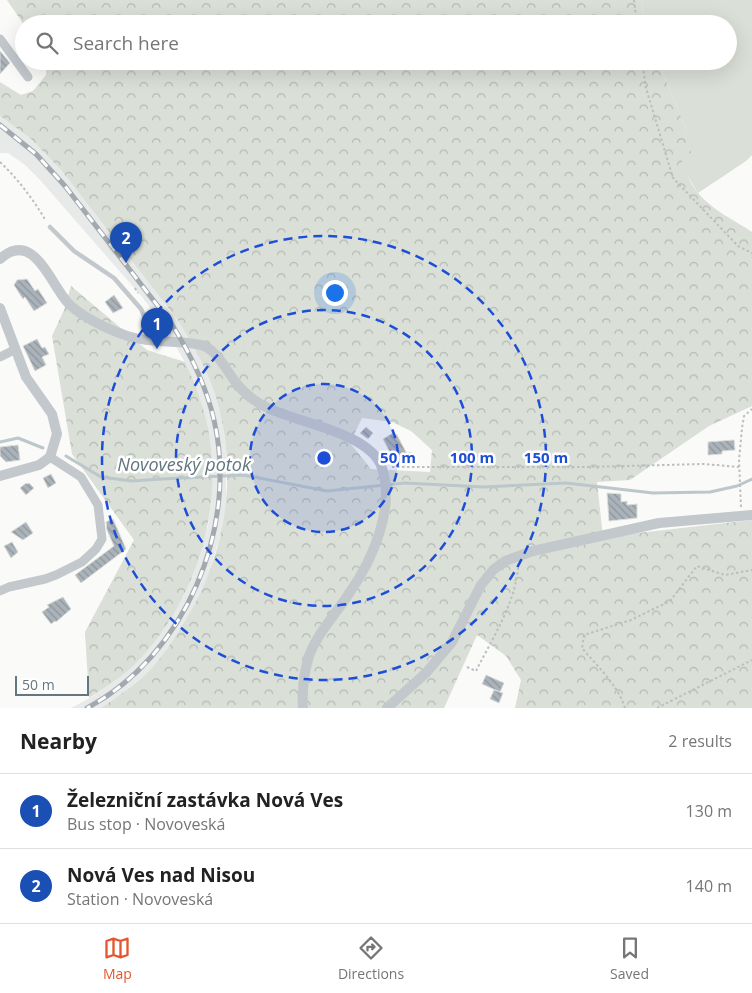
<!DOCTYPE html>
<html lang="en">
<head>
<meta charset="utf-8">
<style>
  :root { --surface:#fff; --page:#f6f6f6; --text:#222; --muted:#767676; --line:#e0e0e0; --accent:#e4572e }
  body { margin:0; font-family:"Open Sans",sans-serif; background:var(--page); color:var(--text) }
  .scale { position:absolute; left:15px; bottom:12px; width:74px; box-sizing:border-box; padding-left:5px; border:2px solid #657683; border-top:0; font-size:14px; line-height:18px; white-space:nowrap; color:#657683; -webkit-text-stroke:4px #fff; paint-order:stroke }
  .you { position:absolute; left:334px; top:292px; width:18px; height:18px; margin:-12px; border:4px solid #fff; border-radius:50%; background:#1a73e8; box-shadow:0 0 0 8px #1a73e833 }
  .badge { display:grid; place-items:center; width:32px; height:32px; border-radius:50%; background:var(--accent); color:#fff; font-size:16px; font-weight:700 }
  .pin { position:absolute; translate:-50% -41px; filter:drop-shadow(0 1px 2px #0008) }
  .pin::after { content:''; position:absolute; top:26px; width:18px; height:15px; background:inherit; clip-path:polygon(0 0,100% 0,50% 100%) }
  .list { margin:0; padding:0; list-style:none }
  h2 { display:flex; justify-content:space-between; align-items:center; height:65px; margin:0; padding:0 20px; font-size:21px }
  h2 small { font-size:16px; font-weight:400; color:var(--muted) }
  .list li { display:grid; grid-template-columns:32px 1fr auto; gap:15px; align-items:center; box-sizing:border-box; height:75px; padding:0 20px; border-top:1px solid var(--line) }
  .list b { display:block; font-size:19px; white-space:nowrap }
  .list p { margin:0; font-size:16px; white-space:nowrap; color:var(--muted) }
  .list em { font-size:16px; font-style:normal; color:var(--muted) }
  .icon { flex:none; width:28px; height:28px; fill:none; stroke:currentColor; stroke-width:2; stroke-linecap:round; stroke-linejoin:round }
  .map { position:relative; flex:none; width:752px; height:708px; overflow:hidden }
  .search { position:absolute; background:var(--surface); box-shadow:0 5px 20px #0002; left:15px; right:15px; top:15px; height:55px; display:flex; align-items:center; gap:12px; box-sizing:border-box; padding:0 18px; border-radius:28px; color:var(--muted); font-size:19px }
  .sheet { height:215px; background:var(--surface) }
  nav { display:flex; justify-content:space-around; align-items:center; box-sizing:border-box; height:70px; border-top:1px solid var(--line); background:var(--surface); font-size:14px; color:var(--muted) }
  nav a { display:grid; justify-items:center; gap:2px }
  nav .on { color:var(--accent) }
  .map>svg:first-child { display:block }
</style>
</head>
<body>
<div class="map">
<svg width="752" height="708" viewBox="0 0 752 708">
  <defs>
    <pattern id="forest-crowns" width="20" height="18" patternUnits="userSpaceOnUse" patternTransform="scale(1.25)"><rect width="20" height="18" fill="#dadfd7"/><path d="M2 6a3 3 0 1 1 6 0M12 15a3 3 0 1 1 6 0" fill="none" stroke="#b4b9b4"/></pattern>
    <pattern id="building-back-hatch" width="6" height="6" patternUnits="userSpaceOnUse" patternTransform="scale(1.25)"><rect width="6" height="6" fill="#aab3b9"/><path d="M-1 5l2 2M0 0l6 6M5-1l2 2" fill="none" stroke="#8e969c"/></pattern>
  </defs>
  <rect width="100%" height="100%" fill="#fafaf8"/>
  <polygon fill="#e8e9e9" points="0,116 31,139 61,170 177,319 190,339 206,372 216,398 222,420 226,447 226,503 222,529 207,580 196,604 176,636 160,659 147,673 124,692 101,708 71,708 90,698 115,681 137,662 164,627 183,597 193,575 208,526 211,502 211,449 207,423 201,402 185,362 165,328 143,298 41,181 24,164 8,153 0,153"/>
  <polygon fill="#dadfd7" points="642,0 752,0 752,155 746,161 698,193 686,173 680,158 690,139 658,61 728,61 728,24 643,24"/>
  <g fill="url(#forest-crowns)" fill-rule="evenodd">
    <polygon points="7,0 642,0 643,24 24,25"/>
    <path d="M46,61H658L690,139L691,153L681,158C685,170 690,183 698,193C712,210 734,220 752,232V406L709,426L630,480L597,482L603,537L752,520V708H515L521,680L506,656L477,635L444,708H101C117,697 133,686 147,673C162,658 174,639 185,621C226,556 239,472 216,398C207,370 193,344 177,319L61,170L31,139L0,116V82L21,95L33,91L46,75ZM362,418L392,422L411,431L432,450L430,472L371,469L350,443Z"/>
    <path d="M71,286L147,350L185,362C194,381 202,402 207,423C225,507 197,599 138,661C124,676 106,687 89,698L85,632L134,540L72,454L52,336L64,310Z"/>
  </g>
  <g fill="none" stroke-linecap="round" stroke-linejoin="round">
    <g stroke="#bbc7cb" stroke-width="3">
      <polyline points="0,442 18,438 43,448"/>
      <polyline points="66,456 101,477 132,481 162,479 243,475 327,491 405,483 483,487 566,483 653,493 710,492 737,486 752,479"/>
    </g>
  </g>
  <g fill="url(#building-back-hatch)" stroke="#dcdcda">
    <polygon points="0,51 10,63 0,74"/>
    <polygon points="27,279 35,291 38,289 47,303 34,311 25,297 23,299 14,285 17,280"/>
    <polygon points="114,295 123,308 113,313 105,302"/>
    <polygon points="37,339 42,348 45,347 49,354 42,357 46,365 35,371 23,346"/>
    <polygon points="366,427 373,433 368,439 360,433"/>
    <polygon points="393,433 397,435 407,454 411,452 415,460 404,466 399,455 393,458 383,439"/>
    <polygon points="734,440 735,450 722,451 722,454 708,455 708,442"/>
    <polygon points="18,445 20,460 6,462 0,456 0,447"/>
    <polygon points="51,474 56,483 48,488 43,478"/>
    <polygon points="26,483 27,484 29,483 34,488 26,495 20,488"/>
    <polygon points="607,493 621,494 621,502 627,501 627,505 637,504 637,518 609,521"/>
    <polygon points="113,519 126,549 81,583 75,575 114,546 107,530 106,522"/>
    <polygon points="26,522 33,533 23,540 11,532"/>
    <polygon points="12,542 18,552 11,558 4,546"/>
    <polygon points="63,597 71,609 56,622 55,621 51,624 42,612 49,607 47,605"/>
    <polygon points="486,675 504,683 500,692 482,684"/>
    <polygon points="494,690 503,693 499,703 490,699"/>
  </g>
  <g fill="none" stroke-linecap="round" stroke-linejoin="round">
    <g stroke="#bbbfc2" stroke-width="2" stroke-dasharray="2.5 2.5" stroke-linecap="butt">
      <polyline points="634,0 637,24"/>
      <polyline points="642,61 646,88 673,178 738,246 752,253"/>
      <path d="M0,162C18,179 33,199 46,221"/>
      <polyline points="135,288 138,293"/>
      <polyline points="392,467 586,467 704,464 739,467"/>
      <polyline points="741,507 739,460 742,428 744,416 752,409"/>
      <path d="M467,667L476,671C492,639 515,604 518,568"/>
      <path d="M625,708C618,685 597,666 582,648L584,635L631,620L670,601L697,566L725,575L752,570"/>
      <polyline points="657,708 752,660"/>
    </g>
    <polyline stroke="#c3c8cc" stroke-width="4.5" points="50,227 74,251 114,278 141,309 148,325 149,339"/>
    <g stroke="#c3c8cc" stroke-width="9">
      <polyline points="0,39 28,77"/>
      <polyline points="0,357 14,350"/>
      <polyline points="0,591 9,587 45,579 56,575 82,562 96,549 102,539 98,505 81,477 50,457"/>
    </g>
    <g stroke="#c3c8cc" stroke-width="10">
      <path d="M0,259C34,228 51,286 69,304C81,316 107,329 122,334C139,341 159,341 178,342C186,343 196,343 204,346C218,352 227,371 236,383C245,394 255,402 268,408C299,423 371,433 382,468C395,508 373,559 350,592C337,613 318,632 309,656C304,672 302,691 303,708"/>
      <polyline points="0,308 26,377 52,414 57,434 50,457 39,465 0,476"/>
      <polyline points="387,708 426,673 452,642 481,585 493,570 505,561 533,551 659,523 752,515"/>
    </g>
    <defs>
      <path id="rail" d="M0,125L36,154L65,186L171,323C190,353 206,385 214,420C239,528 185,656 87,708"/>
    </defs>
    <use href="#rail" stroke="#a2aab0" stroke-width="5"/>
    <use href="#rail" stroke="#fff" stroke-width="3" stroke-dasharray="9" stroke-linecap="butt"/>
  </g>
  <circle cx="324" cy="458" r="74" fill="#1d4ed8" fill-opacity=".12"/>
  <g fill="none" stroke="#1d4ed8" stroke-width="2.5" stroke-dasharray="9 6">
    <circle cx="324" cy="458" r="74"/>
    <circle cx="324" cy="458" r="148"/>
    <circle cx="324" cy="458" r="222"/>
  </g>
  <g text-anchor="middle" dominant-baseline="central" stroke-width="5" stroke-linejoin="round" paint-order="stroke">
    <g font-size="18" font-style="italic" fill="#60757c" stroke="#fff">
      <text x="184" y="464">Novoveský potok</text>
    </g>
  </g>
  <circle cx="324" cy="458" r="8" fill="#1d4ed8" stroke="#fff" stroke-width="2.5"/>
  <g font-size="15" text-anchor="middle" font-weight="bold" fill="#1d4ed8" stroke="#fff" stroke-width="5" stroke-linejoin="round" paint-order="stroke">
    <text x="398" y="463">50 m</text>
    <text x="472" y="463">100 m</text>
    <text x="546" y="463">150 m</text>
  </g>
</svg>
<div class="scale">50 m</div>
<div class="you"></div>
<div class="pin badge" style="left:157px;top:349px;background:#1a4fb4">1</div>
<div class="pin badge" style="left:126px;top:263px;background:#1a4fb4">2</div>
<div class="search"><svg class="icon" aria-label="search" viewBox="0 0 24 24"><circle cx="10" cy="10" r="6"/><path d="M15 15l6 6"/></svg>Search here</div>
</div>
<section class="sheet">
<h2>Nearby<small>2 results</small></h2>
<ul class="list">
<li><span class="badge" style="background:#1a4fb4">1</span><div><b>Železniční zastávka Nová Ves</b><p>Bus stop · Novoveská</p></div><em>130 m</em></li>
<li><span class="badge" style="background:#1a4fb4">2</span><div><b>Nová Ves nad Nisou</b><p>Station · Novoveská</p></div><em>140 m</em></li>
</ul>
</section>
<nav>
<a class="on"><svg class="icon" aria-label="map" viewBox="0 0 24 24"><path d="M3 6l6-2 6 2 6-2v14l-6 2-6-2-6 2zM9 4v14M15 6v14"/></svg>Map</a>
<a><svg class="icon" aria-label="directions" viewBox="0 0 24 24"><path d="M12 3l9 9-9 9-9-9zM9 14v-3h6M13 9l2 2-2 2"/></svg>Directions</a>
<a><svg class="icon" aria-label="saved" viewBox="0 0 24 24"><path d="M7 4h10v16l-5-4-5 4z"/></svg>Saved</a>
</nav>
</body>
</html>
